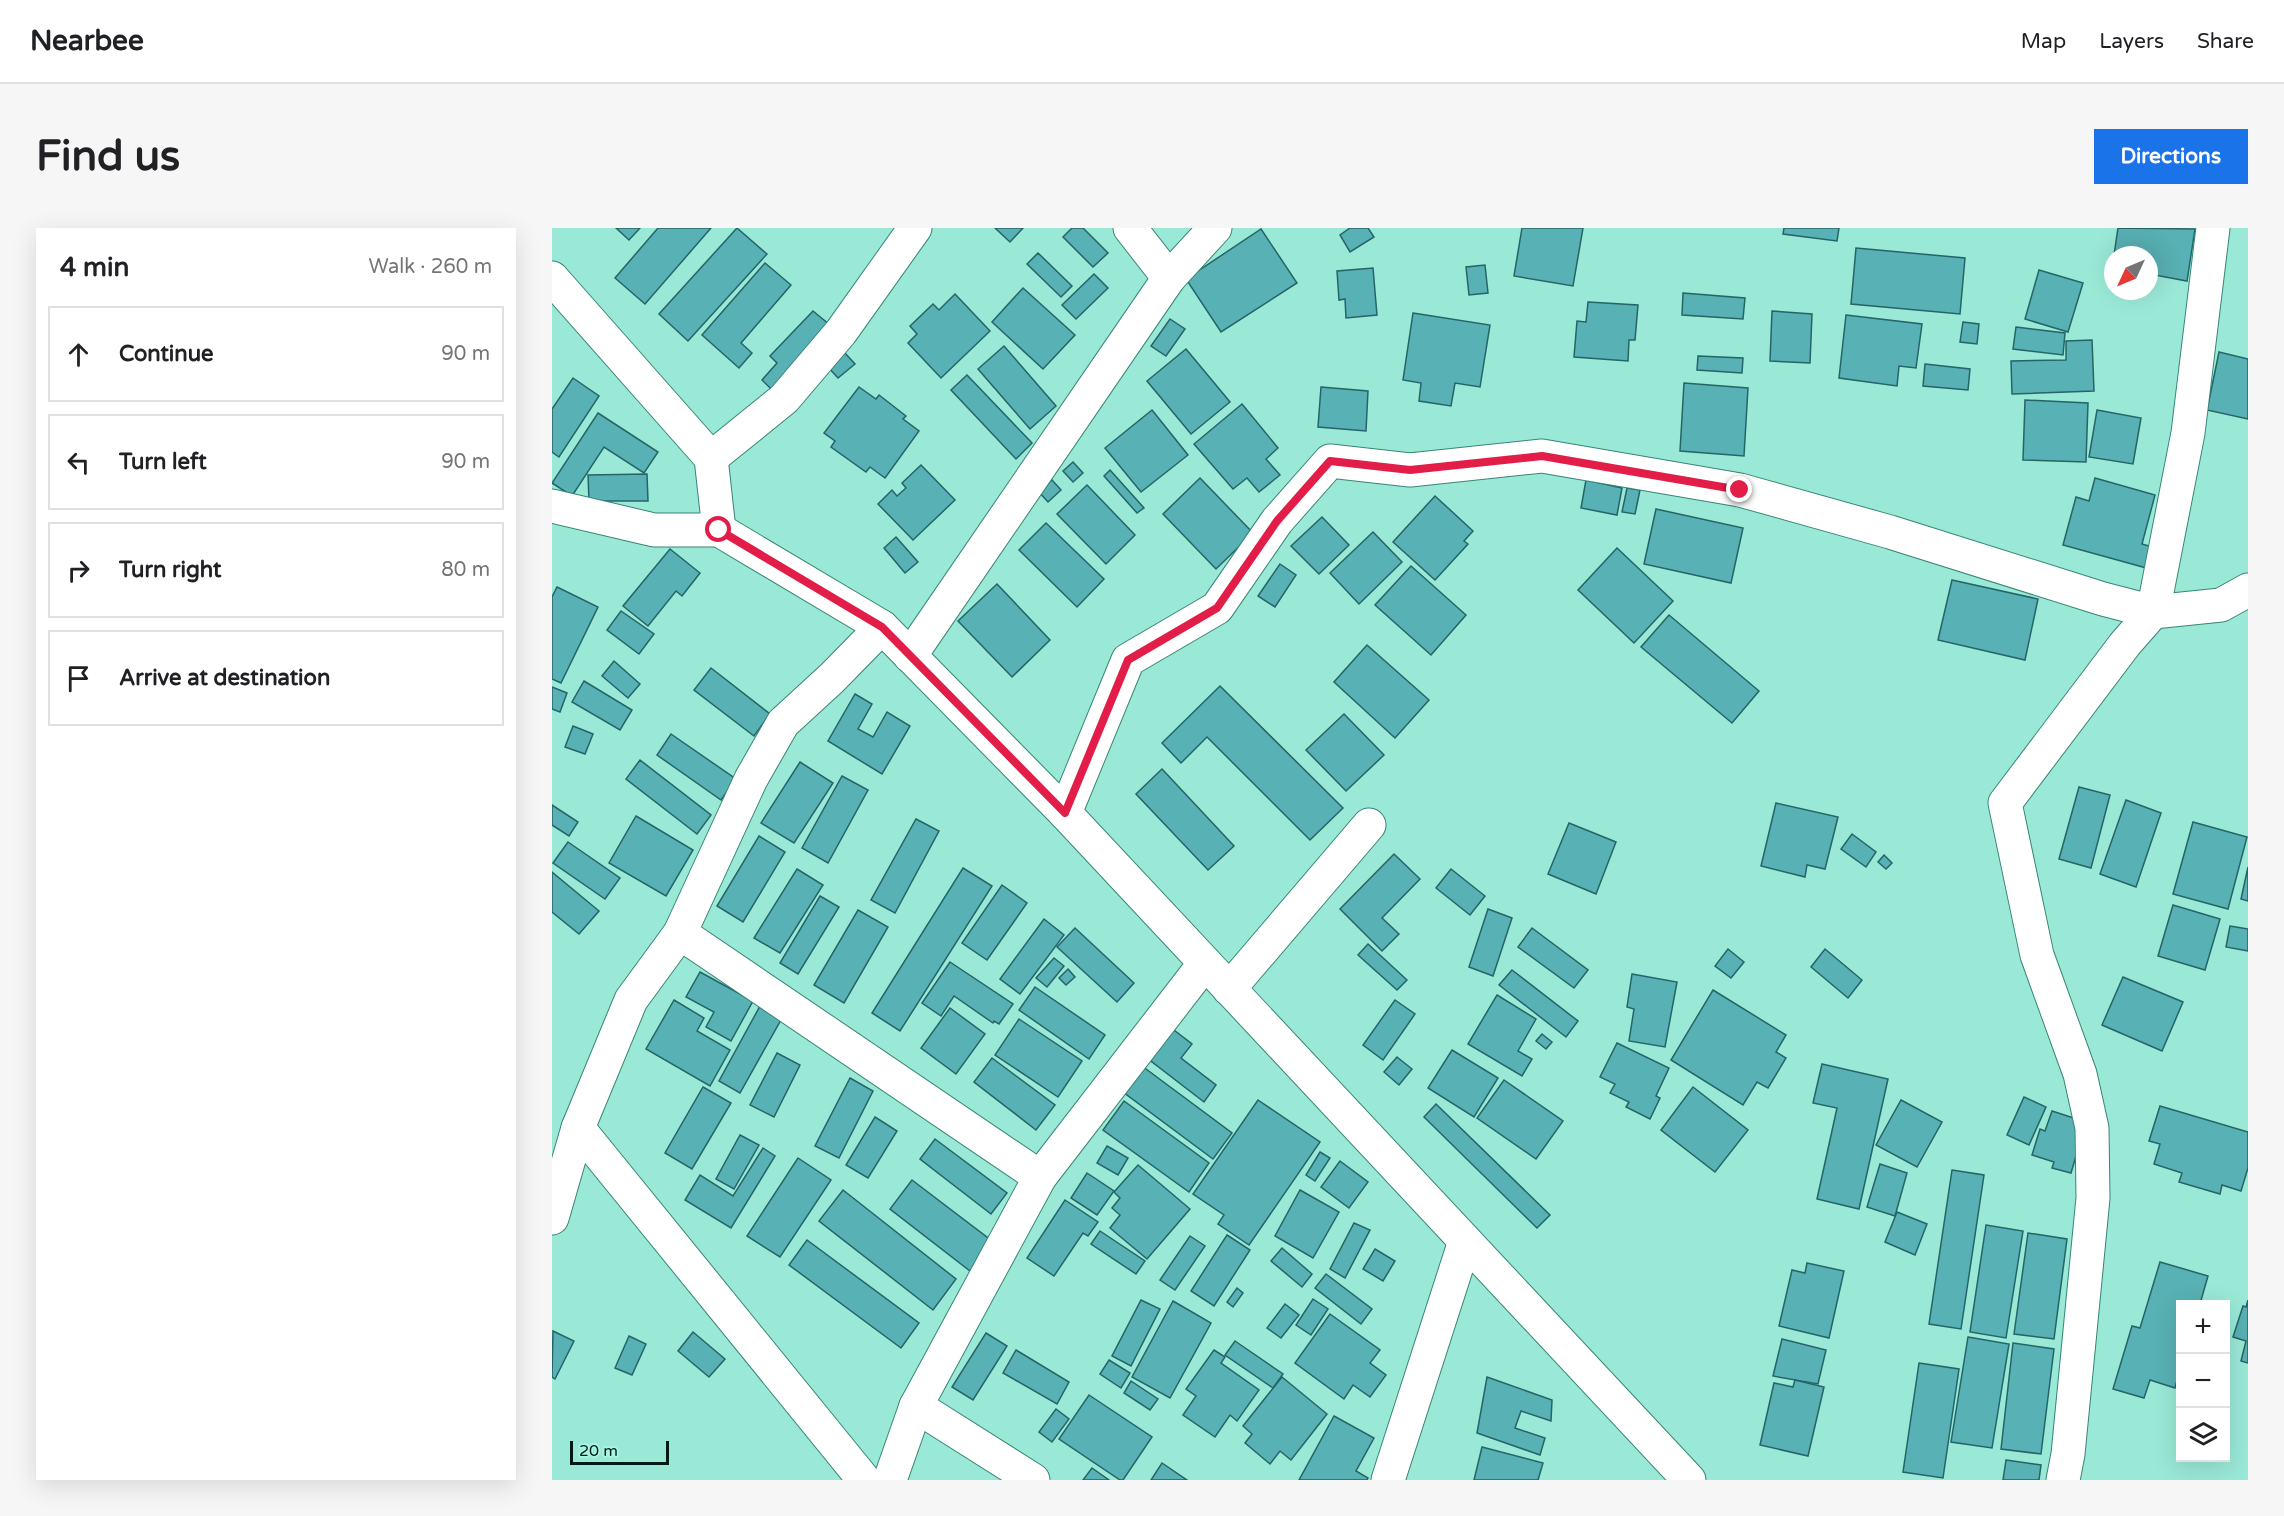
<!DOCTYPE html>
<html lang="en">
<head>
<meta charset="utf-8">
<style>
  :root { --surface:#fff; --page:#f6f6f6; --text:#202124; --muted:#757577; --line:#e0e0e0; --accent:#1a73e8 }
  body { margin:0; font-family:"Varela Round",sans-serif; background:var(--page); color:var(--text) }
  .controls { position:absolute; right:18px; bottom:18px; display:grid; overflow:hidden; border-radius:0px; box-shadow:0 6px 24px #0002 }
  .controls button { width:54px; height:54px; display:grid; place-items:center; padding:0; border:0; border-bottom:2px solid var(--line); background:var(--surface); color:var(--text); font:30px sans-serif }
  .compass { position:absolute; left:1552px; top:18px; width:54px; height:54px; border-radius:50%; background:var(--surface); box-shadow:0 6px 24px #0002; rotate:226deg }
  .scale { position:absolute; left:18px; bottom:15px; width:99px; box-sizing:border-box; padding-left:6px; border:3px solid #001b15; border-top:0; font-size:16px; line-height:21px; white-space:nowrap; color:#001b15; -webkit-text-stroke:4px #a7f5e3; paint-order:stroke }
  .stop { position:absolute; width:18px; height:18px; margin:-14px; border:4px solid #e11d48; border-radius:50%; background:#fff }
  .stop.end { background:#e11d48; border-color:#fff; box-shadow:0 2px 6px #0008 }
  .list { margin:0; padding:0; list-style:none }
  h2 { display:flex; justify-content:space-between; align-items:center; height:78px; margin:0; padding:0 24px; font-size:26px }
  h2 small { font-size:20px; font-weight:400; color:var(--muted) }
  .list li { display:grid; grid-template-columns:39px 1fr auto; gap:18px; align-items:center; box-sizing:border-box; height:96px; margin:0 12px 12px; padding:0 12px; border:2px solid var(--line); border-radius:0px }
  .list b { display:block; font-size:22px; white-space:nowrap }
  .list em { font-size:20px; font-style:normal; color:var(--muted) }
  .icon { flex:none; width:33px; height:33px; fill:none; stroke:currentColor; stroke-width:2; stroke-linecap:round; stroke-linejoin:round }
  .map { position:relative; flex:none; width:1696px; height:1252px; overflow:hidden; border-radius:0px }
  header { display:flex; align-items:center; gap:36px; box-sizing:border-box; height:84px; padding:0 30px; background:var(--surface); border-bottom:2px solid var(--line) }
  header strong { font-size:28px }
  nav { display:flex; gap:33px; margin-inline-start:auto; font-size:21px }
  .intro { display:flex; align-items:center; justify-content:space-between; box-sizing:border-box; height:144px; padding:0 36px }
  h1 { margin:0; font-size:42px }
  .button { padding:15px 27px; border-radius:0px; background:var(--accent); color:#fff; font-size:21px; font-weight:700 }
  main { display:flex; gap:36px; padding:0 36px }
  aside { flex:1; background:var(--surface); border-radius:0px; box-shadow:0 6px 24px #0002 }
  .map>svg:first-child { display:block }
</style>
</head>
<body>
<header>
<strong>Nearbee</strong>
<nav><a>Map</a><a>Layers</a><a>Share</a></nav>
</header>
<div class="intro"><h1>Find us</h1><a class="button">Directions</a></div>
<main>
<aside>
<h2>4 min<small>Walk · 260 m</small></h2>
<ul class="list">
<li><svg class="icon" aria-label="ahead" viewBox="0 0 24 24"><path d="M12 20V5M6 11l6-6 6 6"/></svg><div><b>Continue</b></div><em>90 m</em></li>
<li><svg class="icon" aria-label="left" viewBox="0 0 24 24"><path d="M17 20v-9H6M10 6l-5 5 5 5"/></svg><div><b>Turn left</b></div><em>90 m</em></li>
<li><svg class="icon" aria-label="right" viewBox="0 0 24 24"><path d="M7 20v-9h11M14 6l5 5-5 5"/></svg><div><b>Turn right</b></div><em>80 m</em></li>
<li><svg class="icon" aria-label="arrive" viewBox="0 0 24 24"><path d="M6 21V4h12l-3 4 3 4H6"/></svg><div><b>Arrive at destination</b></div></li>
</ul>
</aside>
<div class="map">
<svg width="1696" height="1252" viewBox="0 0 1696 1252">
  <rect width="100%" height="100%" fill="#9ae8d6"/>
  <g fill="#58b1b4" stroke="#246567" stroke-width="1.5">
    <polygon points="64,0 88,0 77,12"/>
    <polygon points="106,0 159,0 93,76 63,50"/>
    <polygon points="185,0 215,26 136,113 107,86"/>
    <polygon points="443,0 471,0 458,14"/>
    <polygon points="520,0 531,0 556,25 541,39 511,9"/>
    <polygon points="798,0 816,0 822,9 798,24 788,7"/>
    <polygon points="970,0 1031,0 1021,58 962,48"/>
    <polygon points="1232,0 1287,0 1285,13 1231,6"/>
    <polygon points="1566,0 1643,1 1635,53 1597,46 1597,27 1562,27"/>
    <polygon points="709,1 745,55 669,104 634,51"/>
    <polygon points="1304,20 1413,30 1408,86 1299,76"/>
    <polygon points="486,25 520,58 509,69 475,36"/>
    <polygon points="213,35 239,57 189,115 200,125 187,140 150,107"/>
    <polygon points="933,37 936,65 917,67 914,39"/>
    <polygon points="821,40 825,87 794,90 793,71 787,72 785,43"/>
    <polygon points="1487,42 1531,55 1516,104 1473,91"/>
    <polygon points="542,46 556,60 524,91 510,77"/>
    <polygon points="471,60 523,107 491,141 440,94"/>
    <polygon points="1131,65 1193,70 1191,91 1130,87"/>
    <polygon points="403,66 438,103 389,150 356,115 365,106 358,98 381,76 387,82"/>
    <polygon points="1036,74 1086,77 1083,112 1077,112 1076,133 1022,129 1025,93 1034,94"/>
    <polygon points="261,83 278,97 219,161 210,152 225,135 218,128"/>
    <polygon points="1220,83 1260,86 1258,135 1218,133"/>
    <polygon points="861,85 938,97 928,159 903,155 899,178 867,173 869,155 851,152"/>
    <polygon points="1294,87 1370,96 1364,140 1347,138 1345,158 1287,150"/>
    <polygon points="618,91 633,101 614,128 599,118"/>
    <polygon points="1411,94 1427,96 1425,116 1408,114"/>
    <polygon points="1464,99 1513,105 1511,127 1461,121"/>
    <polygon points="1540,112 1542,163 1460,166 1459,133 1514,132 1514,113"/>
    <polygon points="452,118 504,178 478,201 426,141"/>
    <polygon points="634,121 678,174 639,206 595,153"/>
    <polygon points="292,124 303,136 286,150 275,138"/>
    <polygon points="1667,124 1696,131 1696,191 1655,182"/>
    <polygon points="1146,128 1191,130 1190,145 1145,142"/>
    <polygon points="1373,136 1418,141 1416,162 1371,158"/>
    <polygon points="415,147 480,215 464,231 399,162"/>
    <polygon points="21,150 47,168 7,229 0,224 0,181"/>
    <polygon points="1132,155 1196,160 1192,228 1128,223"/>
    <polygon points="307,159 324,171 327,167 354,188 351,191 367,203 333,250 318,239 314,244 279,219 283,213 272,205"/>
    <polygon points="769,159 816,163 814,203 766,199"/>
    <polygon points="1473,172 1536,175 1534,234 1471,232"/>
    <polygon points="690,176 726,220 714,231 728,247 707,264 695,250 681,261 642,216"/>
    <polygon points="600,182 636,227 589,264 553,220"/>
    <polygon points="1545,182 1589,190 1581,236 1537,229"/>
    <polygon points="46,185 106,224 92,245 52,219 20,268 0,255"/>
    <polygon points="521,234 531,245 521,254 511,243"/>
    <polygon points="369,237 403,272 361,312 326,276 340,262 345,268 354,260 350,255"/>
    <polygon points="558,242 592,280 585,285 552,248"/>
    <polygon points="95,246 96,273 37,273 36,247"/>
    <polygon points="648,250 701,305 664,341 611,286"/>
    <polygon points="1543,250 1603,267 1590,316 1604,320 1598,341 1511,317 1524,269 1537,273"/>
    <polygon points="500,252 509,262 496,274 486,263"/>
    <polygon points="1034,252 1070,260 1065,287 1029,280"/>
    <polygon points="535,257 583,307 554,336 505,286"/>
    <polygon points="1075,260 1088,262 1083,286 1070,284"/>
    <polygon points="883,268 921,303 912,313 916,316 883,352 841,314"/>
    <polygon points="1104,281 1191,300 1179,355 1092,336"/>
    <polygon points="770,289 797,317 767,346 739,318"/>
    <polygon points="494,295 552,351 525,379 467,322"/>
    <polygon points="821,304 850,334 807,376 778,345"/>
    <polygon points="344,309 366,334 353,345 332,320"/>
    <polygon points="1065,320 1121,373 1082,415 1026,362"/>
    <polygon points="118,321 148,345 130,368 124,363 96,398 71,378"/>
    <polygon points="728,336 744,347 723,379 706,368"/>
    <polygon points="859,338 914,387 879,427 823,377"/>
    <polygon points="1400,352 1486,371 1473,432 1386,412"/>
    <polygon points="445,356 498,412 460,449 406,393"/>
    <polygon points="5,359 46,379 9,455 0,451 0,369"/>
    <polygon points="69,383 102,406 87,426 55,402"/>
    <polygon points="1117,387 1207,463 1180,495 1089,419"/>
    <polygon points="815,417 877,472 843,510 782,454"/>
    <polygon points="62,433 88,456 76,470 50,448"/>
    <polygon points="159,440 218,486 202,508 142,462"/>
    <polygon points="32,453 80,482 68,502 20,474"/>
    <polygon points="668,458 791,580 758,612 655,509 629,535 610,515"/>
    <polygon points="0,459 15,465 8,484 0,481"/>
    <polygon points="303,466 320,476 306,501 321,509 335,484 358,498 330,546 276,513"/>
    <polygon points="792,486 832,527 794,563 754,522"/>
    <polygon points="21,498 41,506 33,526 13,519"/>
    <polygon points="119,506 184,551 169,572 105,527"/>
    <polygon points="88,532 159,587 145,606 74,551"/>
    <polygon points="248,534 281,555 242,615 209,595"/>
    <polygon points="610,541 682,618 656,642 584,566"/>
    <polygon points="290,548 316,562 276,635 250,620"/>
    <polygon points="1527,559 1558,567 1539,640 1507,631"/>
    <polygon points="1574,572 1609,585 1584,659 1548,646"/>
    <polygon points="1224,575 1286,589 1273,641 1255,637 1253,649 1209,638"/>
    <polygon points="0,577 26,594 17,608 0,597"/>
    <polygon points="84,588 141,622 114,668 57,635"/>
    <polygon points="364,591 387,603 343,685 319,672"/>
    <polygon points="1641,594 1695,609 1676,681 1621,666"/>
    <polygon points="1017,595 1064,614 1044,666 996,646"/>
    <polygon points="1300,606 1324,624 1314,639 1289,621"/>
    <polygon points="207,608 233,624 191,694 165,678"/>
    <polygon points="16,614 68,650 53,671 1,635"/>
    <polygon points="842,626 868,651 830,690 847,706 830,723 788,681"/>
    <polygon points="1332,627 1340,635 1334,641 1326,634"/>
    <polygon points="1696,639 1696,673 1689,671"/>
    <polygon points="411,640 440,658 348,803 320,785"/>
    <polygon points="245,641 271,657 228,725 202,710"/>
    <polygon points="899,641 933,668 918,687 884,660"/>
    <polygon points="0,644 47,683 27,706 0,684"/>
    <polygon points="450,657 475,675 435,732 410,715"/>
    <polygon points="268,668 287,679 246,746 228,735"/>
    <polygon points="1621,677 1668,691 1653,742 1606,728"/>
    <polygon points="936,681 960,690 941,748 917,739"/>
    <polygon points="306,682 336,699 292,775 262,757"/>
    <polygon points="492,691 512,707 468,766 448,751"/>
    <polygon points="1678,698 1696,701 1696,723 1674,719"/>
    <polygon points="523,700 582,755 565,774 505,719"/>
    <polygon points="980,700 1036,742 1022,760 966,719"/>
    <polygon points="816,716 855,752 845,762 806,727"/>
    <polygon points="1176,721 1192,734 1179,750 1163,738"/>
    <polygon points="1273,721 1310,752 1296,770 1259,739"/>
    <polygon points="502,730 512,738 495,759 484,750"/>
    <polygon points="398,734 461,776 447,796 442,793 441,795 402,768 389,788 370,775"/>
    <polygon points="516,741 523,749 514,757 507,750"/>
    <polygon points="960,742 1026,793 1014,809 947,757"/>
    <polygon points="148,744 201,773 179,813 154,799 162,784 134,769"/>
    <polygon points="1080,746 1125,754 1113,819 1077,813 1082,781 1075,779"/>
    <polygon points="1571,749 1631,774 1610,823 1550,797"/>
    <polygon points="483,759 553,807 537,831 467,782"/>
    <polygon points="1161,762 1234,807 1224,824 1234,830 1216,860 1205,854 1191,877 1119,832"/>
    <polygon points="945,767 984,791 966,823 980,831 970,848 916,816"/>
    <polygon points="122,772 152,790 145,803 178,822 158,858 94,821"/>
    <polygon points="843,772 863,786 831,832 811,817"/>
    <polygon points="208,778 230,790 188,865 167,853"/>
    <polygon points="398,780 433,806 404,846 369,820"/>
    <polygon points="467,791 530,833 506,869 443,827"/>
    <polygon points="618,799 640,816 629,830 664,857 652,874 595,830"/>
    <polygon points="990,806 1000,814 994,821 984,813"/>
    <polygon points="1065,815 1117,840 1104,868 1108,870 1098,891 1074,879 1077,874 1058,865 1063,856 1048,849"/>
    <polygon points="900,822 946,850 922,889 876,860"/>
    <polygon points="225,825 248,837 222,889 198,877"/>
    <polygon points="845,829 860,841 847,857 832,844"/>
    <polygon points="440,830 503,877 484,902 422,854"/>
    <polygon points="1270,836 1336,851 1307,981 1265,971 1285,880 1261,875"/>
    <polygon points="590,838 680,905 661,931 571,864"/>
    <polygon points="298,850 321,863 287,930 263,918"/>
    <polygon points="952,852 1011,893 984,931 925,890"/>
    <polygon points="151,859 179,875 140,941 113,925"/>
    <polygon points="1141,859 1196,902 1163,944 1109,902"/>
    <polygon points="1472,869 1494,879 1477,917 1455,907"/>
    <polygon points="706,872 768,914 697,1017 666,996 672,987 641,966"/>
    <polygon points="1349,872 1390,894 1365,939 1324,917"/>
    <polygon points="572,873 657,935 637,964 551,902"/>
    <polygon points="884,876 998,987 985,1000 872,889"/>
    <polygon points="1608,878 1696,904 1696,940 1689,963 1670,957 1668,966 1627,954 1630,945 1602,936 1608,916 1597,913"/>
    <polygon points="1500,883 1534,894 1519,945 1500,940 1502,934 1480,927 1488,901 1493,903"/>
    <polygon points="323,889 345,903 316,950 294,937"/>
    <polygon points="188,907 207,917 182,961 164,951"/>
    <polygon points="383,911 455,965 439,986 368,931"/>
    <polygon points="555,918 576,930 566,947 545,935"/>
    <polygon points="211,920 223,928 179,1000 133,972 148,947 181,968"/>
    <polygon points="768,924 778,930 763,953 754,947"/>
    <polygon points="246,930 279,952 228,1029 195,1008"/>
    <polygon points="788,933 816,954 797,980 769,959"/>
    <polygon points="1328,936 1355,945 1343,988 1315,979"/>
    <polygon points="586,937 638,981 595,1031 558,1000 568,987 560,980 568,970 562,964"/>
    <polygon points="1400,942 1432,947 1409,1101 1377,1096"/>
    <polygon points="535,945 562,963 545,987 519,970"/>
    <polygon points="360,952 440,1013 418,1043 338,981"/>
    <polygon points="291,962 404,1051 381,1082 267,993"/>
    <polygon points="748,962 787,984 761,1030 723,1008"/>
    <polygon points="513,972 546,994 536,1008 531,1005 502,1048 475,1030"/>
    <polygon points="1345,984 1375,996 1363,1027 1333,1014"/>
    <polygon points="802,995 818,1002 793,1050 778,1041"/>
    <polygon points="1434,997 1471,1003 1454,1110 1418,1104"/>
    <polygon points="548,1003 593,1033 584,1046 539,1016"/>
    <polygon points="1476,1005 1515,1011 1502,1111 1462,1106"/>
    <polygon points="675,1007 698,1022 662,1078 639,1063"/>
    <polygon points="638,1008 653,1018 623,1062 608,1052"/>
    <polygon points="255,1012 367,1095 349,1120 237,1037"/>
    <polygon points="730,1020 760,1046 750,1059 719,1033"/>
    <polygon points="823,1021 843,1033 831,1053 811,1041"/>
    <polygon points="1608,1034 1656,1048 1648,1076 1628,1076 1628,1141 1623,1160 1598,1152 1592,1170 1561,1161 1580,1098 1588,1100"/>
    <polygon points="1255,1035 1292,1043 1277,1110 1227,1098 1240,1042 1253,1045"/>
    <polygon points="774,1046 820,1081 809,1096 763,1060"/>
    <polygon points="685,1060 691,1065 681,1079 675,1074"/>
    <polygon points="761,1071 776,1081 759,1107 744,1097"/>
    <polygon points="589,1072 608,1081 579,1138 560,1128"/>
    <polygon points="1696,1072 1696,1135 1689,1133 1694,1113 1681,1109 1691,1078 1694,1079"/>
    <polygon points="621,1073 659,1095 618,1170 580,1149"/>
    <polygon points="733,1076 747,1087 729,1110 715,1100"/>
    <polygon points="778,1086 828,1122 818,1135 834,1147 818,1169 801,1157 792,1171 743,1135"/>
    <polygon points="1,1103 22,1113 3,1151 0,1149"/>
    <polygon points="141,1104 173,1131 157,1149 126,1123"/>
    <polygon points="434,1105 455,1118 421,1172 400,1159"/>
    <polygon points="77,1108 94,1116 80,1147 63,1140"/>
    <polygon points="1416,1109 1457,1116 1440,1220 1399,1214"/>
    <polygon points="1230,1111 1274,1122 1266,1156 1221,1148"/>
    <polygon points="683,1113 731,1146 721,1160 673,1127"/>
    <polygon points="1461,1115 1502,1121 1489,1226 1449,1221"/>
    <polygon points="464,1122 517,1154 505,1176 451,1145"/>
    <polygon points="662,1122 673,1129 669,1135 707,1162 685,1193 678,1187 663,1209 631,1187 644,1168 634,1161"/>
    <polygon points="557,1132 578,1145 569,1160 548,1146"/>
    <polygon points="1367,1135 1407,1141 1391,1250 1351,1244"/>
    <polygon points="730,1149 775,1186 739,1232 728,1223 718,1236 693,1215 700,1206 691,1198"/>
    <polygon points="935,1149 1000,1172 999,1193 969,1183 963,1200 993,1210 988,1227 925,1205"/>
    <polygon points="1243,1152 1272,1159 1256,1228 1208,1217 1222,1155 1241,1159"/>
    <polygon points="579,1153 606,1171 598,1182 572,1165"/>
    <polygon points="537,1167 600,1209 571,1252 568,1252 507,1211"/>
    <polygon points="504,1181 517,1191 500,1214 487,1204"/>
    <polygon points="782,1188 822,1210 804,1243 816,1250 815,1252 747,1252"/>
    <polygon points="930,1219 991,1235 986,1252 922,1252"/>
    <polygon points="1454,1232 1489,1237 1487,1252 1451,1252"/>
    <polygon points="610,1235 635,1252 599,1252"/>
    <polygon points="540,1240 557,1252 531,1252"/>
  </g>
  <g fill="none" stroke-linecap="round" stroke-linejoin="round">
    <defs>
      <g id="minor">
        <polyline points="578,0 617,50"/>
        <polyline points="0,50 159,230 167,302 330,399 513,585 1137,1252"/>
        <polyline points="159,230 232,171 289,104 363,0"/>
        <polyline points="0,278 102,302 167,302"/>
        <polyline points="358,428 617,50 663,0"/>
        <polyline points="513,585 576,432 665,380 725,293 778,233 858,242 990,228 1188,262 1338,304 1551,371 1601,384 1669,377 1696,362"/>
        <polyline points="128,705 488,949"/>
        <polyline points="677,761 817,597"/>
        <polyline points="26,900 312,1252"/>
        <polyline points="0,990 26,900 79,772 128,705 199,551 231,495 280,450 330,399"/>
        <polyline points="364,1178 481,1252"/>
        <polyline points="338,1252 364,1178 488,949 653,735"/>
        <polyline points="836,1252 913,1013"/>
        <polyline points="1511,1252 1516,1226 1541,970 1540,900 1528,846 1485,727 1453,575 1573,416 1601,384 1636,205 1661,0"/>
      </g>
    </defs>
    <use href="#minor" stroke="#378677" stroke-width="35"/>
    <use href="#minor" stroke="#fff" stroke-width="33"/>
  </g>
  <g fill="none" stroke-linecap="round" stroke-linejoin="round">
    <polyline stroke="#e11d48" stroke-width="8" points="167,302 330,399 513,585 576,432 665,380 725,293 778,233 858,242 990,228 1188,262"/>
  </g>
</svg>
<div class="controls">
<button>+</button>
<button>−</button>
<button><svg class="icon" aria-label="layers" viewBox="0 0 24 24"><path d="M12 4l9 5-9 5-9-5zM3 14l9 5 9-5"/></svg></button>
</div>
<svg class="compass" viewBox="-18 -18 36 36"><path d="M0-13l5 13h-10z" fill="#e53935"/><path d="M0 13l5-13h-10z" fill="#757577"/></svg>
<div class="scale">20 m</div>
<div class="stop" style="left:167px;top:302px"></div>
<div class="stop end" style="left:1188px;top:262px"></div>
</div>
</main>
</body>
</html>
